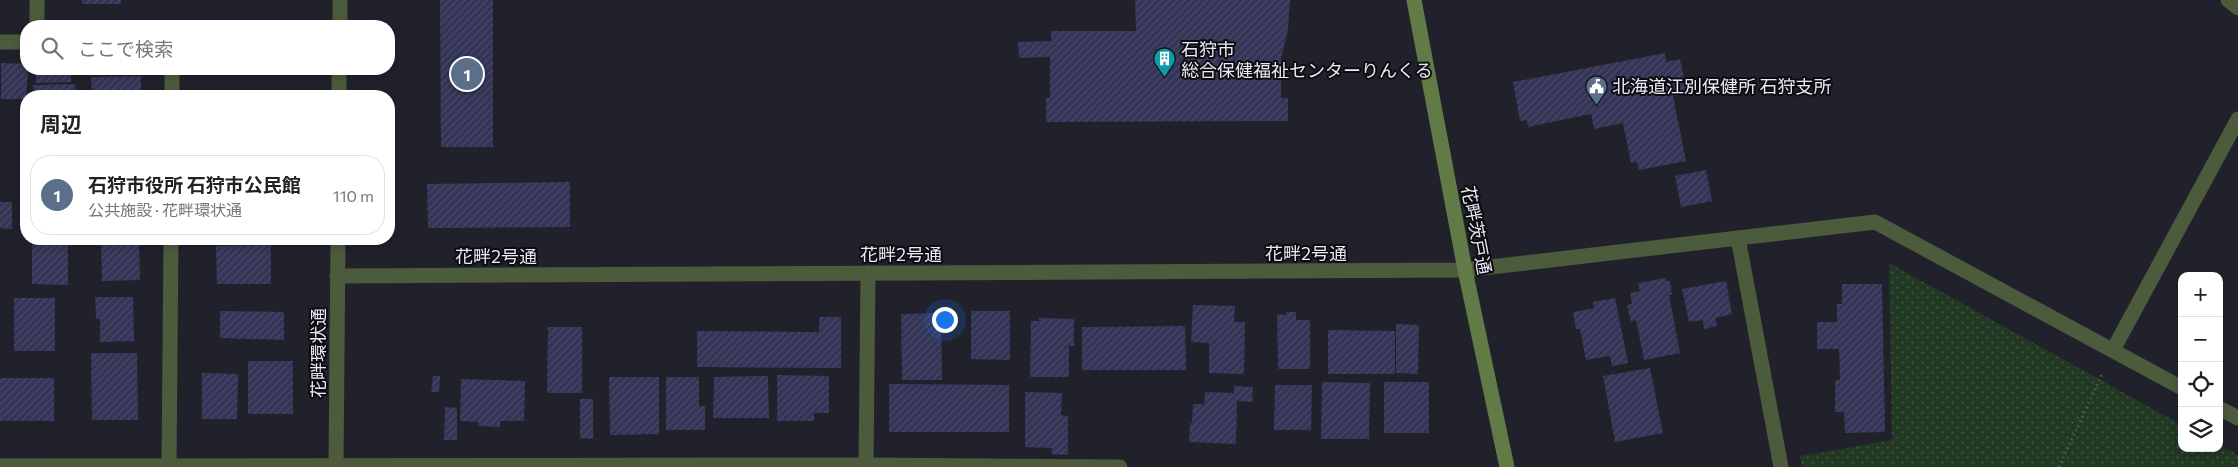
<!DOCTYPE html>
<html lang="ja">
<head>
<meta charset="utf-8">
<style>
  :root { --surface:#fff; --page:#f6f6f6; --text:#222; --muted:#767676; --line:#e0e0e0; --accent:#0f766e }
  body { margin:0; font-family:Commissioner,"Noto Sans JP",sans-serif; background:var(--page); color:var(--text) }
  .controls { position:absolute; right:15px; bottom:15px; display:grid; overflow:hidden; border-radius:10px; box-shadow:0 2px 8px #0003 }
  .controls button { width:45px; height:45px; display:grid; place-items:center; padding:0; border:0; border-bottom:1px solid var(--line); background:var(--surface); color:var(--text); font:25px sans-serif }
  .you { position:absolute; left:944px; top:319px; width:18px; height:18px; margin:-12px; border:4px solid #fff; border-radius:50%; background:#1a73e8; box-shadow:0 0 0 8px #1a73e833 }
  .badge { display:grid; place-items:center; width:32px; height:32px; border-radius:50%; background:var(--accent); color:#fff; font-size:16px; font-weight:700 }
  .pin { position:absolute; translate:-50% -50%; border:2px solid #fff; box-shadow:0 1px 5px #0006 }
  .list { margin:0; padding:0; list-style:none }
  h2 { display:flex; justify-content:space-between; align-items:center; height:65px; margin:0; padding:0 20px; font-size:21px }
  h2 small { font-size:16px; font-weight:400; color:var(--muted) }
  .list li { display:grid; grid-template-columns:32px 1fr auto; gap:15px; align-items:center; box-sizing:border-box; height:80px; margin:0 10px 10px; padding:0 10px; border:1px solid var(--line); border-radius:20px }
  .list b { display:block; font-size:19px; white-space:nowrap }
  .list p { margin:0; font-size:16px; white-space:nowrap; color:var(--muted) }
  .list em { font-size:16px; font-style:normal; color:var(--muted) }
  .icon { flex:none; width:28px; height:28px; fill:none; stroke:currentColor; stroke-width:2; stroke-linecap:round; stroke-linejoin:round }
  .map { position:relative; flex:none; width:2238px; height:467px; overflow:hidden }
  .search { position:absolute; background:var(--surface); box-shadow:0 2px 8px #0003; left:20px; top:20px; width:375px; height:55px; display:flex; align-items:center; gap:12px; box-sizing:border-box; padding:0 18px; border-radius:20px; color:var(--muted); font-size:19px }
  .panel { position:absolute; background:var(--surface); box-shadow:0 2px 8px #0003; left:20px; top:90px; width:375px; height:155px; border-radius:20px }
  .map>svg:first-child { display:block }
</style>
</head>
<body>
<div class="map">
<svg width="2238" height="467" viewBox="0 0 2238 467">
  <defs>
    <pattern id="park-dots" width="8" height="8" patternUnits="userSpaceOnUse" patternTransform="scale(1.25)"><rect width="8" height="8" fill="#213822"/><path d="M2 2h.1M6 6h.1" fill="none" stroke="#415543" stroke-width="1.8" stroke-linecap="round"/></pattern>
    <pattern id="building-hatch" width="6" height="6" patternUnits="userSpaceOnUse" patternTransform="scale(1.25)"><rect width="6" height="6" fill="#343457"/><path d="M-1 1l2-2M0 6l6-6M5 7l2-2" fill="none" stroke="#484867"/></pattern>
  </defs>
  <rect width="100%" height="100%" fill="#21212c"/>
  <polygon fill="url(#park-dots)" points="1889,263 2182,425 2182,448 2219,448 2219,445 2238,455 2238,467 1802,467 1800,456 1892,440"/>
  <g fill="url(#building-hatch)">
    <rect x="82" y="0" width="39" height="4"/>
    <polygon points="440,0 493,0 493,147 441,147"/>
    <polygon points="1135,0 1290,0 1288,30 1281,58 1281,98 1288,98 1288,121 1046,122 1046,98 1050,98 1050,57 1019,58 1018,42 1051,41 1051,31 1136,31"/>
    <polygon points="1665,53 1666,62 1680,59 1687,94 1673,96 1686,161 1639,170 1637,162 1631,163 1623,123 1594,129 1591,114 1528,127 1527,120 1520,121 1513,82"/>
    <polygon points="1,63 26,64 26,69 28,69 26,99 1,99"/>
    <polygon points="36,69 71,69 71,82 36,83"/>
    <polygon points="141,76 141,96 92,96 91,77"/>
    <polygon points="75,84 76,96 34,96 33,85"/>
    <polygon points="1706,170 1712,201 1681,207 1675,176"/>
    <polygon points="570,182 570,227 428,228 427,184"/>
    <polygon points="0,202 12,202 12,229 0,228"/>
    <polygon points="32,239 68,239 68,285 32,284"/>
    <polygon points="96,239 139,239 140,280 102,281 101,244 96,244"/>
    <polygon points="271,245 271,284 217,284 216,246"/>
    <polygon points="1665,278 1666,281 1670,281 1672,295 1669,295 1680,353 1644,360 1636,320 1631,322 1627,305 1632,304 1630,293 1640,291 1638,283"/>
    <polygon points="1726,281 1732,314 1715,318 1717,326 1704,329 1703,320 1689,322 1682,289"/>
    <polygon points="1842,284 1882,284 1885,432 1845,433 1844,412 1835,412 1835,380 1840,380 1839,349 1817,349 1817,322 1837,322 1837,304 1842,304"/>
    <polygon points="95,297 133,297 134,341 100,342 100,319 96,319"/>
    <rect x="14" y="298" width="41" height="53"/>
    <polygon points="1615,298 1628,363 1612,366 1610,356 1586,360 1580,329 1576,329 1573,312 1594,308 1593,302"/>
    <polygon points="1193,305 1235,306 1234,322 1245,322 1244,374 1209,373 1209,343 1191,342"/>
    <polygon points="220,311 284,312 284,340 220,338"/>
    <polygon points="971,311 1010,311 1010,360 971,359"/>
    <polygon points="1286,312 1296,312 1296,320 1310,320 1310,369 1278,369 1277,314 1286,315"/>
    <polygon points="941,313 942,380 902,380 901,314"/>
    <polygon points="819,317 841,317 841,368 697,367 697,331 819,332"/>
    <polygon points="1039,318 1074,319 1074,346 1069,346 1069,377 1030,377 1031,321 1039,321"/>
    <polygon points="1396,324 1419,325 1418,374 1396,373"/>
    <polygon points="1185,326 1186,370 1082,370 1082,327"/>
    <polygon points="548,327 582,327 582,393 547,393"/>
    <polygon points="1328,330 1395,331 1395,374 1328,374"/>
    <polygon points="91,353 137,353 138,420 92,420"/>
    <rect x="248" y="361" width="45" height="53"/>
    <polygon points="1650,368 1663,433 1615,442 1603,376"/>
    <polygon points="202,373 238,374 237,419 202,419"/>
    <polygon points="777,375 829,376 829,413 814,413 814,421 777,421"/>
    <polygon points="433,376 440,376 439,392 431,392"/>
    <polygon points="768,376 769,418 713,418 714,377"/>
    <polygon points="609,377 659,377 659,434 610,435"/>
    <polygon points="666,377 699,377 699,406 705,406 705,430 666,430"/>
    <rect x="0" y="378" width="54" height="43"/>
    <polygon points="461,379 525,381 524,421 500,421 500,427 478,426 478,422 460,421"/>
    <polygon points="1322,382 1370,383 1369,439 1321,439"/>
    <rect x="1384" y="382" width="45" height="51"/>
    <polygon points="889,384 1009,385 1009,432 889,432"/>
    <polygon points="1275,385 1312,385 1311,430 1274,430"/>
    <polygon points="1234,386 1253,387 1252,402 1237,401 1236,444 1189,442 1190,423 1192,423 1193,404 1204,404 1205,392 1234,393"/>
    <polygon points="1025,392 1062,393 1061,415 1068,416 1068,455 1052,454 1052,448 1025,447"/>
    <polygon points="580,399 593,399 593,439 580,438"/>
    <polygon points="445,407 457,408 457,440 444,440"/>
  </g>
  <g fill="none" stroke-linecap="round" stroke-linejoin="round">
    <polyline stroke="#61616b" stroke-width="3" stroke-dasharray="1 4" stroke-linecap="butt" points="2059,467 2103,372"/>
    <g stroke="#4b5b3b" stroke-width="15">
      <polyline points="2228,0 2238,8"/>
      <polyline points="37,26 37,0"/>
      <polyline points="0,42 26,42"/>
      <polyline points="172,96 172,69"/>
      <polyline points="1738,238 1781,467"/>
      <polyline points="337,276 1465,270 1875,222 2182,388"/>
      <polyline points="2113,350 2238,119"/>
      <polyline points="2219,408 2238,418"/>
      <polyline points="0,466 866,465 1120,467"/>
      <polyline points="169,466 171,239"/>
      <polyline points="866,467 868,273"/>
    </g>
    <g stroke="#4b5b3b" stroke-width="15">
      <polyline points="340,26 340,0"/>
      <polyline points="339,96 339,69"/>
      <polyline points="336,467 338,239"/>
    </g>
    <polyline stroke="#617b47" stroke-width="15" points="1414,0 1465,270 1507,467"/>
  </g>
  <defs>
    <symbol id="building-pin" viewBox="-11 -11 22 30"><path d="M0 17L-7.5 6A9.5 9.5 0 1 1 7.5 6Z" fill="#0f9aa8" stroke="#0b0b10"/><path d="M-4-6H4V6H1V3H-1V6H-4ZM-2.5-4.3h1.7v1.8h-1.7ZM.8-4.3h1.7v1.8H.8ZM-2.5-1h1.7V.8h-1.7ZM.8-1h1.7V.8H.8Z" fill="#fff"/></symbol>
    <symbol id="civic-pin" viewBox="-11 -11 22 30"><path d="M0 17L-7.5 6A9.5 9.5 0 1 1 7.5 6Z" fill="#5c6f8a" stroke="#0b0b10"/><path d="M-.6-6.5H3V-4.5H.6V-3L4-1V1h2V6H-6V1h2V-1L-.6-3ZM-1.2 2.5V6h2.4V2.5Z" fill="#fff"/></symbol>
  </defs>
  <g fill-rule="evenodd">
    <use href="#building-pin" x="1152" y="46" width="25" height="34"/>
    <use href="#civic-pin" x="1584" y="74" width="25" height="34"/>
  </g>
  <g text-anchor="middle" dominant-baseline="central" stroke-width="4" stroke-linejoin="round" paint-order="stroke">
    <g font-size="18" fill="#e9eaf2" stroke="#0b0b10" text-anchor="start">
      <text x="1181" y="49">石狩市<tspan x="1181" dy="21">総合保健福祉センターりんくる</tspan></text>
      <text x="1612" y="86">北海道江別保健所 石狩支所</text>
    </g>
    <g font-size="18" fill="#e9eaf2" stroke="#0b0b10">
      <text transform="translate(1477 230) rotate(79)">花畔茨戸通</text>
      <text x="1306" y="253">花畔2号通</text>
      <text x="901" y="254">花畔2号通</text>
      <text x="496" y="256">花畔2号通</text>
      <text transform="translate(318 353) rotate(-90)">花畔環状通</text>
    </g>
  </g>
</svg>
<div class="controls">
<button>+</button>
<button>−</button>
<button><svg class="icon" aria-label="locate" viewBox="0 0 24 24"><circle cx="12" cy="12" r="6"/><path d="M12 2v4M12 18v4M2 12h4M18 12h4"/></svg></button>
<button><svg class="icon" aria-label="layers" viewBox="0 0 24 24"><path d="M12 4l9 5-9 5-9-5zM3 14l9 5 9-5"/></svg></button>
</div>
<div class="you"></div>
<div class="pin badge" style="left:467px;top:74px;background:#5c6f8a">1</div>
<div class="search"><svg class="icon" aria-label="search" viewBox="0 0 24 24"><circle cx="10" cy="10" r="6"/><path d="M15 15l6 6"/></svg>ここで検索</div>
<section class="panel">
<h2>周辺<small></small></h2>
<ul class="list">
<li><span class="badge" style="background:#5c6f8a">1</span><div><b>石狩市役所 石狩市公民館</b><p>公共施設 · 花畔環状通</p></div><em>110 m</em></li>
</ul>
</section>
</div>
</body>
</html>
